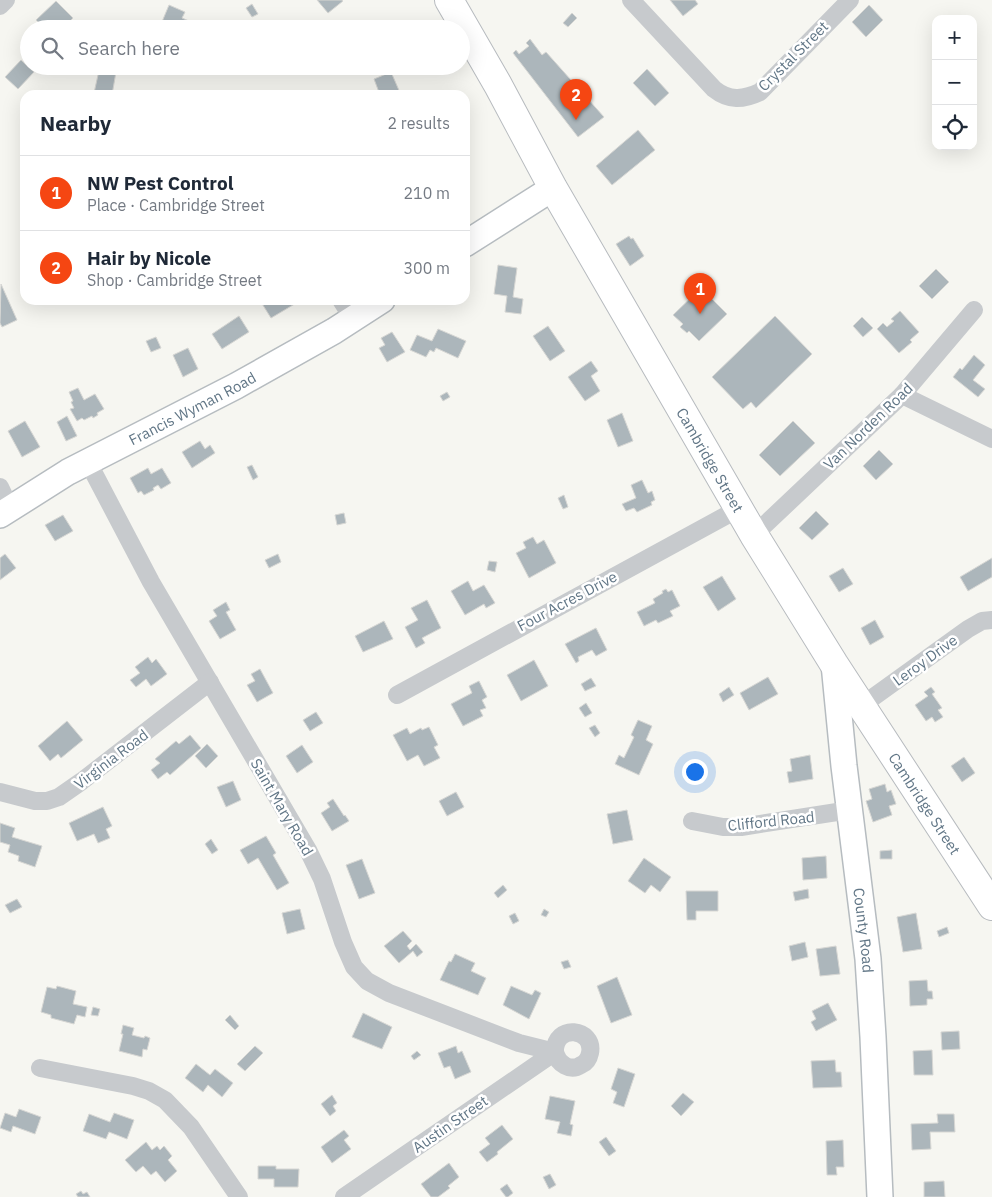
<!DOCTYPE html>
<html lang="en">
<head>
<meta charset="utf-8">
<style>
  :root { --surface:#fff; --page:#f6f6f7; --text:#1f2937; --muted:#747a83; --line:#e0e1e3; --accent:#f54612 }
  body { margin:0; font-family:"IBM Plex Sans",sans-serif; background:var(--page); color:var(--text) }
  .controls { position:absolute; right:15px; top:15px; display:grid; overflow:hidden; border-radius:10px; box-shadow:0 5px 20px #0002 }
  .controls button { width:45px; height:45px; display:grid; place-items:center; padding:0; border:0; border-bottom:1px solid var(--line); background:var(--surface); color:var(--text); font:25px sans-serif }
  .you { position:absolute; left:694px; top:771px; width:18px; height:18px; margin:-12px; border:4px solid #fff; border-radius:50%; background:#1a73e8; box-shadow:0 0 0 8px #1a73e833 }
  .badge { display:grid; place-items:center; width:32px; height:32px; border-radius:50%; background:var(--accent); color:#fff; font-size:16px; font-weight:700 }
  .pin { position:absolute; translate:-50% -41px; filter:drop-shadow(0 1px 2px #0008) }
  .pin::after { content:''; position:absolute; top:26px; width:18px; height:15px; background:inherit; clip-path:polygon(0 0,100% 0,50% 100%) }
  .list { margin:0; padding:0; list-style:none }
  h2 { display:flex; justify-content:space-between; align-items:center; height:65px; margin:0; padding:0 20px; font-size:21px }
  h2 small { font-size:16px; font-weight:400; color:var(--muted) }
  .list li { display:grid; grid-template-columns:32px 1fr auto; gap:15px; align-items:center; box-sizing:border-box; height:75px; padding:0 20px; border-top:1px solid var(--line) }
  .list b { display:block; font-size:19px; white-space:nowrap }
  .list p { margin:0; font-size:16px; white-space:nowrap; color:var(--muted) }
  .list em { font-size:16px; font-style:normal; color:var(--muted) }
  .icon { flex:none; width:28px; height:28px; fill:none; stroke:currentColor; stroke-width:2; stroke-linecap:round; stroke-linejoin:round }
  .map { position:relative; flex:none; width:992px; height:1197px; overflow:hidden }
  .search { position:absolute; background:var(--surface); box-shadow:0 5px 20px #0002; left:20px; top:20px; width:450px; height:55px; display:flex; align-items:center; gap:12px; box-sizing:border-box; padding:0 18px; border-radius:28px; color:var(--muted); font-size:19px }
  .panel { position:absolute; background:var(--surface); box-shadow:0 5px 20px #0002; left:20px; top:90px; width:450px; height:215px; border-radius:15px }
  .map>svg:first-child { display:block }
</style>
</head>
<body>
<div class="map">
<svg width="992" height="1197" viewBox="0 0 992 1197">
  <rect width="100%" height="100%" fill="#f6f6f1"/>
  <g fill="#acb6bb" stroke="#d7d7d4">
    <polygon points="317,0 342,0 343,1 328,13"/>
    <polygon points="670,0 695,0 698,4 683,16"/>
    <polygon points="56,1 73,18 62,29 45,29 36,20"/>
    <polygon points="252,4 258,14 252,17 246,8"/>
    <polygon points="169,5 185,12 182,18 205,28 204,29 159,29"/>
    <polygon points="869,5 883,20 866,37 852,22"/>
    <polygon points="572,13 577,18 568,27 563,23"/>
    <polygon points="530,39 542,55 546,52 604,117 578,137 513,53 516,50 519,54 529,46 526,43"/>
    <polygon points="21,60 34,72 18,89 5,77"/>
    <polygon points="100,66 117,66 112,95 94,93"/>
    <polygon points="647,69 669,93 655,106 633,83"/>
    <polygon points="391,72 401,95 380,95 374,79"/>
    <polygon points="638,130 655,150 612,185 596,166"/>
    <polygon points="629,236 631,239 633,238 644,256 630,266 616,244"/>
    <polygon points="498,265 517,268 513,297 523,299 521,314 505,312 507,296 494,294"/>
    <polygon points="936,269 949,282 932,299 919,286"/>
    <polygon points="1,284 17,320 2,327 0,323"/>
    <polygon points="701,288 727,314 699,341 689,331 687,333 680,327 683,324 673,315"/>
    <polygon points="264,300 297,300 298,302 271,318 261,302"/>
    <polygon points="900,311 919,332 910,340 912,342 899,353 877,329 883,323 887,327 894,321 891,319"/>
    <polygon points="239,316 249,332 222,349 212,334"/>
    <polygon points="775,316 812,354 756,408 751,402 743,409 712,377"/>
    <polygon points="862,317 873,328 863,337 853,326"/>
    <polygon points="548,326 565,351 550,361 533,336"/>
    <polygon points="438,329 466,341 458,358 436,348 434,352 430,350 426,357 410,350 417,335 432,341"/>
    <polygon points="392,332 405,352 387,362 379,348 385,345 381,338"/>
    <polygon points="156,337 161,348 151,352 146,341"/>
    <polygon points="188,348 198,369 183,377 173,355"/>
    <polygon points="974,355 985,365 973,380 985,389 978,397 953,377 960,368 962,370"/>
    <polygon points="591,361 598,371 591,376 600,391 585,401 568,377"/>
    <polygon points="78,388 84,400 95,394 104,409 97,413 98,415 93,418 92,416 84,420 82,418 77,421 70,409 74,408 71,402 73,401 69,392"/>
    <polygon points="447,392 450,397 443,401 440,396"/>
    <polygon points="622,413 633,441 618,447 607,420"/>
    <polygon points="67,416 77,436 66,441 57,422"/>
    <polygon points="25,421 40,447 22,457 8,431"/>
    <polygon points="793,421 815,443 780,476 759,455"/>
    <polygon points="200,441 205,449 210,445 215,453 192,468 182,452"/>
    <polygon points="879,450 893,464 876,480 863,466"/>
    <polygon points="252,465 258,477 253,480 247,467"/>
    <polygon points="148,468 151,474 162,468 171,483 161,489 158,485 153,488 154,490 144,495 141,491 138,493 130,478"/>
    <polygon points="642,480 648,493 652,491 655,500 651,502 652,505 637,512 634,508 626,511 622,504 636,498 631,485"/>
    <polygon points="564,495 568,507 563,509 558,498"/>
    <polygon points="816,511 829,524 812,540 799,528"/>
    <polygon points="344,513 346,523 337,525 335,515"/>
    <polygon points="63,515 73,531 55,541 45,525"/>
    <polygon points="533,537 537,544 544,540 556,563 529,578 516,553 526,548 523,542"/>
    <polygon points="5,554 16,568 0,580 0,558"/>
    <polygon points="278,554 281,562 269,568 265,560"/>
    <polygon points="992,558 992,577 968,591 960,577"/>
    <polygon points="489,561 497,562 495,572 487,570"/>
    <polygon points="843,568 853,584 839,592 829,576"/>
    <polygon points="722,576 736,599 718,611 703,587"/>
    <polygon points="468,581 473,591 484,585 495,603 486,608 484,604 465,615 451,591"/>
    <polygon points="666,589 668,592 672,590 680,606 670,611 673,616 658,623 656,620 644,626 637,612 655,603 653,599 663,593 662,591"/>
    <polygon points="427,600 441,628 422,638 425,643 416,648 405,627 418,620 411,608"/>
    <polygon points="226,602 230,610 226,612 236,630 220,639 209,621 217,616 213,610"/>
    <polygon points="875,620 884,637 870,645 861,628"/>
    <polygon points="384,621 393,639 363,652 355,636"/>
    <polygon points="596,628 607,650 596,656 592,650 578,657 579,661 576,663 565,644"/>
    <polygon points="148,657 152,663 156,659 167,674 151,686 146,679 136,687 130,680 140,673 135,667"/>
    <polygon points="534,660 548,686 521,701 507,675"/>
    <polygon points="260,669 273,693 257,702 247,685 255,681 251,674"/>
    <polygon points="768,677 778,694 749,710 740,693"/>
    <polygon points="591,678 596,686 585,691 581,684"/>
    <polygon points="479,681 487,697 482,700 486,708 480,710 483,716 463,726 451,704 472,693 469,686"/>
    <polygon points="729,687 734,695 723,702 719,694"/>
    <polygon points="931,687 935,692 932,694 942,708 938,710 943,717 935,722 932,717 926,721 915,705 928,696 924,692"/>
    <polygon points="586,703 592,713 585,717 579,708"/>
    <polygon points="316,712 323,723 310,731 303,720"/>
    <polygon points="638,720 652,726 646,740 653,744 639,775 615,764 619,755 624,758 634,737 631,735"/>
    <polygon points="67,721 83,740 61,758 58,754 50,761 38,746"/>
    <polygon points="595,725 600,733 595,737 589,728"/>
    <polygon points="429,727 438,745 434,747 440,758 424,766 418,755 407,761 393,735 407,728 410,734 421,728 422,730"/>
    <polygon points="190,735 201,748 170,775 167,772 158,779 151,770 160,763 155,759 176,741 179,744"/>
    <polygon points="207,744 218,756 206,768 195,756"/>
    <polygon points="302,745 313,762 297,773 286,756"/>
    <polygon points="810,755 813,779 789,783 787,772 792,771 790,759"/>
    <polygon points="964,757 975,773 962,782 951,766"/>
    <polygon points="233,781 241,800 226,807 217,787"/>
    <polygon points="885,784 887,792 891,790 896,804 889,806 892,815 873,822 866,801 872,799 869,789"/>
    <polygon points="456,792 464,807 447,816 439,801"/>
    <polygon points="333,799 344,816 345,815 349,821 332,831 321,813 330,807 327,803"/>
    <polygon points="103,807 112,826 106,829 110,838 98,843 94,834 77,841 69,823"/>
    <polygon points="627,810 633,840 613,844 607,814"/>
    <polygon points="0,823 15,828 12,837 42,846 35,867 18,861 19,856 8,852 10,845 0,842"/>
    <polygon points="266,836 276,853 273,855 289,883 277,890 258,858 248,864 240,850"/>
    <polygon points="211,839 218,850 212,854 205,844"/>
    <polygon points="892,850 892,859 880,859 880,851"/>
    <polygon points="826,856 827,878 803,880 802,858"/>
    <polygon points="644,858 671,877 660,892 651,885 645,893 628,881"/>
    <polygon points="362,859 375,893 359,899 346,865"/>
    <polygon points="503,885 507,890 498,898 494,893"/>
    <polygon points="808,889 809,898 795,901 793,892"/>
    <polygon points="686,891 718,891 718,911 696,911 696,920 687,920"/>
    <polygon points="17,899 22,907 10,913 5,905"/>
    <polygon points="300,909 305,929 287,934 282,913"/>
    <polygon points="544,909 549,912 546,917 541,915"/>
    <polygon points="515,913 519,921 513,924 509,916"/>
    <polygon points="916,913 922,949 903,952 897,917"/>
    <polygon points="947,927 949,933 939,937 937,931"/>
    <polygon points="403,931 412,941 407,946 410,950 416,944 423,952 417,957 413,951 399,963 384,946"/>
    <polygon points="805,942 808,957 792,961 789,946"/>
    <polygon points="836,946 840,974 820,976 816,949"/>
    <polygon points="455,954 475,963 471,971 486,978 478,995 440,980 449,961 451,962"/>
    <polygon points="568,960 571,967 564,969 561,962"/>
    <polygon points="617,977 632,1015 611,1023 597,986"/>
    <polygon points="927,980 928,991 932,991 933,999 927,999 927,1005 910,1006 909,981"/>
    <polygon points="57,986 76,991 73,1004 87,1007 85,1017 77,1015 74,1024 51,1018 51,1015 41,1012 47,987 56,989"/>
    <polygon points="511,986 532,995 535,990 541,993 529,1019 503,1005"/>
    <polygon points="828,1003 837,1020 816,1031 811,1022 816,1019 812,1011"/>
    <polygon points="93,1007 100,1009 98,1016 91,1015"/>
    <polygon points="363,1013 392,1027 382,1049 352,1037"/>
    <polygon points="230,1015 239,1026 235,1030 225,1020"/>
    <polygon points="123,1025 134,1028 132,1035 144,1038 145,1036 150,1038 147,1050 143,1049 142,1057 119,1051 123,1034 121,1034"/>
    <polygon points="959,1031 960,1049 942,1050 941,1032"/>
    <polygon points="255,1046 263,1053 245,1071 237,1064"/>
    <polygon points="456,1046 458,1053 462,1051 471,1072 455,1079 450,1066 444,1068 438,1053"/>
    <polygon points="932,1050 933,1075 914,1075 913,1051"/>
    <polygon points="417,1051 421,1055 414,1060 411,1056"/>
    <polygon points="835,1060 836,1072 841,1072 842,1087 813,1088 811,1061"/>
    <polygon points="196,1064 210,1075 215,1069 233,1083 222,1097 208,1085 203,1092 185,1078"/>
    <polygon points="618,1068 635,1074 624,1107 613,1103 617,1092 611,1089"/>
    <polygon points="683,1093 694,1102 681,1116 671,1106"/>
    <polygon points="332,1095 337,1103 333,1106 336,1111 330,1116 321,1104"/>
    <polygon points="550,1096 575,1101 570,1124 573,1125 571,1136 557,1133 560,1122 545,1119"/>
    <polygon points="19,1109 41,1117 35,1134 13,1126 11,1132 0,1128 5,1113 16,1117"/>
    <polygon points="114,1113 134,1120 127,1139 109,1132 106,1139 83,1131 89,1114 110,1122"/>
    <polygon points="937,1114 954,1114 955,1132 930,1132 931,1149 912,1150 911,1124 938,1123"/>
    <polygon points="502,1125 513,1139 497,1152 498,1154 487,1162 479,1152 490,1144 485,1138"/>
    <polygon points="344,1130 349,1136 344,1140 351,1149 332,1163 321,1147"/>
    <polygon points="606,1137 616,1151 609,1156 599,1142"/>
    <polygon points="843,1140 844,1167 836,1167 837,1175 827,1175 826,1141"/>
    <polygon points="146,1142 152,1150 157,1146 160,1150 164,1146 172,1156 168,1160 177,1171 165,1182 156,1171 151,1175 143,1166 136,1172 125,1160"/>
    <polygon points="449,1163 459,1177 448,1186 450,1188 438,1197 431,1197 421,1184"/>
    <polygon points="258,1166 276,1166 276,1169 299,1169 298,1187 274,1187 274,1179 258,1179"/>
    <polygon points="550,1174 556,1185 549,1189 543,1177"/>
    <polygon points="944,1181 945,1197 924,1197 924,1182"/>
    <polygon points="507,1184 513,1193 508,1197 506,1197 500,1189"/>
    <polygon points="81,1191 83,1194 87,1192 90,1197 78,1197 76,1194"/>
  </g>
  <g fill="none" stroke-linecap="round" stroke-linejoin="round">
    <defs>
      <g id="secondary">
        <polyline points="465,244 553,188"/>
        <path id="s1" d="M0,515L68,472L236,386L334,331L382,300"/>
        <path id="s2" d="M834,664L844,766L868,959L873,1037L880,1197"/>
      </g>
      <g id="primary">
        <path id="s3" d="M449,0L498,85L553,188L754,535L834,664L992,906"/>
      </g>
    </defs>
    <use href="#secondary" stroke="#b6bcc0" stroke-width="28"/>
    <use href="#primary" stroke="#b7bbbf" stroke-width="30"/>
    <g stroke="#c7cacd" stroke-width="18">
      <path d="M631,0L714,89C729,101 743,100 760,92L850,0"/>
      <polyline points="0,6 6,0"/>
      <polyline points="341,300 353,319"/>
      <polyline points="902,395 992,439"/>
      <path d="M88,462L151,582L308,850L322,879L343,942L354,967L367,981L389,993L519,1043L555,1052C558,1064 570,1072 581,1065C586,1063 589,1058 590,1053C595,1028 554,1023 555,1052L344,1197"/>
      <polyline points="0,487 10,508"/>
      <polyline points="754,535 902,395 974,310"/>
      <polyline points="397,695 738,509"/>
      <polyline points="861,706 968,629 982,621 992,620"/>
      <polyline points="0,792 35,801 47,801 59,797 82,781 210,682"/>
      <polyline points="692,821 723,827 741,827 850,810"/>
      <polyline points="40,1068 133,1086 149,1091 165,1100 191,1127 239,1197"/>
    </g>
    <use href="#secondary" stroke="#fff" stroke-width="25"/>
    <use href="#primary" stroke="#fff" stroke-width="28"/>
  </g>
  <g text-anchor="middle" dominant-baseline="central" stroke-width="5" stroke-linejoin="round" paint-order="stroke">
    <g font-size="15" fill="#617686" stroke="#fff">
      <text transform="translate(793 56) rotate(-45)">Crystal Street</text>
      <text stroke="none"><textPath href="#s1" startOffset="220">Francis Wyman Road</textPath></text>
      <text transform="translate(868 426) rotate(-44)">Van Norden Road</text>
      <text stroke="none"><textPath href="#s3" startOffset="529">Cambridge Street</textPath></text>
      <text transform="translate(567 601) rotate(-28)">Four Acres Drive</text>
      <text transform="translate(925 660) rotate(-36)">Leroy Drive</text>
      <text transform="translate(111 759) rotate(-37)">Virginia Road</text>
      <text stroke="none"><textPath href="#s3" startOffset="934">Cambridge Street</textPath></text>
      <text transform="translate(282 807) rotate(60)">Saint Mary Road</text>
      <text transform="translate(771 821) rotate(-6)">Clifford Road</text>
      <text stroke="none"><textPath href="#s2" startOffset="268">County Road</textPath></text>
      <text transform="translate(450 1124) rotate(-35)">Austin Street</text>
    </g>
  </g>
</svg>
<div class="controls">
<button>+</button>
<button>−</button>
<button><svg class="icon" aria-label="locate" viewBox="0 0 24 24"><circle cx="12" cy="12" r="6"/><path d="M12 2v4M12 18v4M2 12h4M18 12h4"/></svg></button>
</div>
<div class="you"></div>
<div class="pin badge" style="left:700px;top:314px">1</div>
<div class="pin badge" style="left:576px;top:120px">2</div>
<div class="search"><svg class="icon" aria-label="search" viewBox="0 0 24 24"><circle cx="10" cy="10" r="6"/><path d="M15 15l6 6"/></svg>Search here</div>
<section class="panel">
<h2>Nearby<small>2 results</small></h2>
<ul class="list">
<li><span class="badge">1</span><div><b>NW Pest Control</b><p>Place · Cambridge Street</p></div><em>210 m</em></li>
<li><span class="badge">2</span><div><b>Hair by Nicole</b><p>Shop · Cambridge Street</p></div><em>300 m</em></li>
</ul>
</section>
</div>
</body>
</html>
